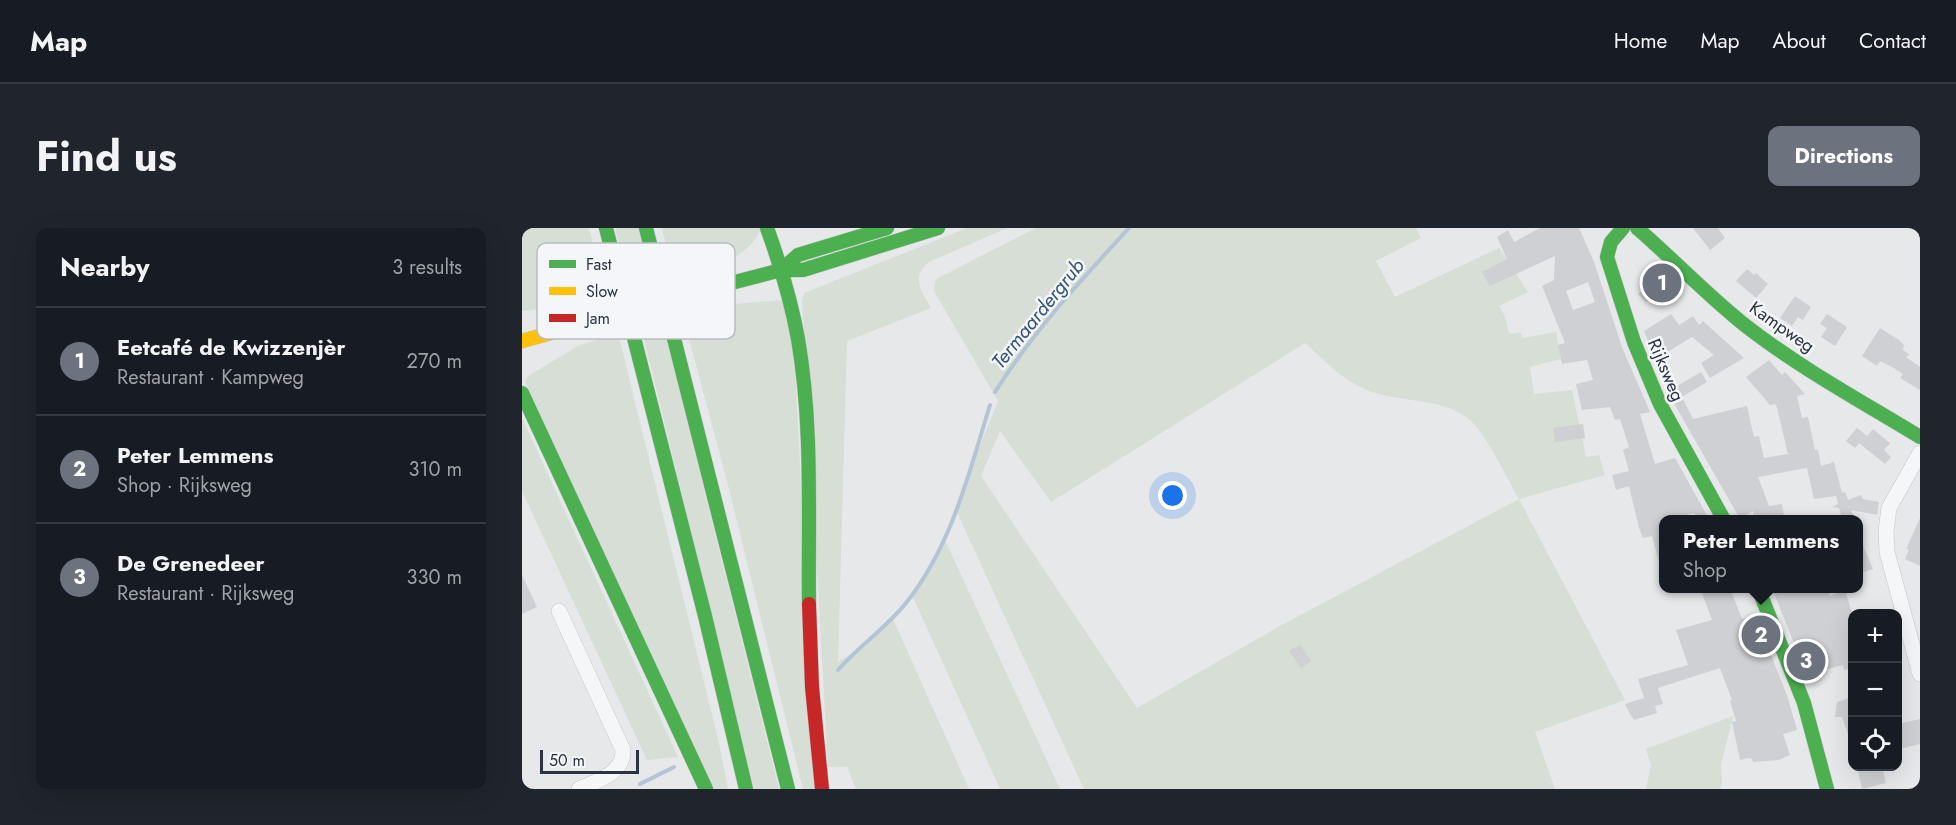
<!DOCTYPE html>
<html lang="en">
<head>
<meta charset="utf-8">
<style>
  :root { --surface:#171b24; --page:#20242c; --text:#f1f3f6; --muted:#9ea1a6; --line:#363941; --accent:#6c737f }
  body { margin:0; font-family:Jost,sans-serif; background:var(--page); color:var(--text) }
  .controls { position:absolute; right:18px; bottom:18px; display:grid; overflow:hidden; border-radius:12px; box-shadow:0 6px 24px #0002 }
  .controls button { width:54px; height:54px; display:grid; place-items:center; padding:0; border:0; border-bottom:2px solid var(--line); background:var(--surface); color:var(--text); font:30px sans-serif }
  .scale { position:absolute; left:18px; bottom:15px; width:99px; box-sizing:border-box; padding-left:6px; border:3px solid #2b3445; border-top:0; font-size:16px; line-height:21px; white-space:nowrap; color:#2b3445; -webkit-text-stroke:4px #f4f6f9; paint-order:stroke }
  .you { position:absolute; left:651px; top:268px; width:21px; height:21px; margin:-15px; border:4px solid #fff; border-radius:50%; background:#1a73e8; box-shadow:0 0 0 9px #1a73e833 }
  .badge { display:grid; place-items:center; width:39px; height:39px; border-radius:50%; background:var(--accent); color:#fff; font-size:20px; font-weight:700 }
  .pin { position:absolute; translate:-50% -50%; border:3px solid #fff; box-shadow:0 2px 6px #0006 }
  .popup { position:absolute; left:1137px; top:287px; width:204px; height:78px; box-sizing:border-box; display:grid; place-content:center; border-radius:12px; background:var(--surface); filter:drop-shadow(0 2px 4px #0005); font-size:20px; white-space:nowrap; color:var(--muted) }
  .popup b { font-size:22px; color:var(--text) }
  .popup::after { content:''; position:absolute; left:50%; top:100%; margin-left:-12px; border:12px solid transparent; border-top-color:var(--surface) }
  .list { margin:0; padding:0; list-style:none }
  h2 { display:flex; justify-content:space-between; align-items:center; height:78px; margin:0; padding:0 24px; font-size:26px }
  h2 small { font-size:20px; font-weight:400; color:var(--muted) }
  .list li { display:grid; grid-template-columns:39px 1fr auto; gap:18px; align-items:center; box-sizing:border-box; height:108px; padding:0 24px; border-top:2px solid var(--line) }
  .list b { display:block; font-size:22px; white-space:nowrap }
  .list p { margin:0; font-size:20px; white-space:nowrap; color:var(--muted) }
  .list em { font-size:20px; font-style:normal; color:var(--muted) }
  .icon { flex:none; width:33px; height:33px; fill:none; stroke:currentColor; stroke-width:2; stroke-linecap:round; stroke-linejoin:round }
  .map { position:relative; flex:none; width:1398px; height:561px; overflow:hidden; border-radius:12px }
  header { display:flex; align-items:center; gap:36px; box-sizing:border-box; height:84px; padding:0 30px; background:var(--surface); border-bottom:2px solid var(--line) }
  header strong { font-size:28px }
  nav { display:flex; gap:33px; margin-inline-start:auto; font-size:21px }
  .intro { display:flex; align-items:center; justify-content:space-between; box-sizing:border-box; height:144px; padding:0 36px }
  h1 { margin:0; font-size:42px }
  .button { padding:15px 27px; border-radius:12px; background:var(--accent); color:#fff; font-size:21px; font-weight:700 }
  main { display:flex; gap:36px; padding:0 36px }
  aside { flex:1; background:var(--surface); border-radius:12px; box-shadow:0 6px 24px #0002 }
  .map>svg:first-child { display:block }
</style>
</head>
<body>
<header>
<strong>Map</strong>
<nav><a>Home</a><a>Map</a><a>About</a><a>Contact</a></nav>
</header>
<div class="intro"><h1>Find us</h1><a class="button">Directions</a></div>
<main>
<aside>
<h2>Nearby<small>3 results</small></h2>
<ul class="list">
<li><span class="badge">1</span><div><b>Eetcafé de Kwizzenjèr</b><p>Restaurant · Kampweg</p></div><em>270 m</em></li>
<li><span class="badge">2</span><div><b>Peter Lemmens</b><p>Shop · Rijksweg</p></div><em>310 m</em></li>
<li><span class="badge">3</span><div><b>De Grenedeer</b><p>Restaurant · Rijksweg</p></div><em>330 m</em></li>
</ul>
</aside>
<div class="map">
<svg width="1398" height="561" viewBox="0 0 1398 561">
  <rect width="100%" height="100%" fill="#e6e8ea"/>
  <g fill="#d6ded6" fill-rule="evenodd">
    <polygon points="0,0 67,0 85,69 48,78 0,83"/>
    <polygon points="93,0 118,0 131,56 110,62"/>
    <path d="M140,0H239C226,34 183,41 152,50Z"/>
    <path d="M445,0H485L407,34C388,49 399,62 409,80L325,113L316,434L330,425L371,391L447,561H334L325,539H306L280,72L282,65Z"/>
    <path d="M514,0H894L899,10L854,33L873,69L977,20L1006,64L977,78L983,88L987,106L998,104L1001,110L1034,104L1039,131L1008,139L1012,166L1050,162L1064,229L1077,227L1083,247L997,271L1103,472L1013,504L1033,561H562L433,280L476,173L412,63L413,54L416,50ZM783,115C802,132 820,152 845,162C876,175 923,169 949,193C966,209 984,249 997,271L756,399L615,480L459,248L478,203L529,274Z"/>
    <polygon points="260,72 272,122 295,561 281,561 206,257 161,88 200,77"/>
    <polygon points="140,93 257,561 232,561 119,99"/>
    <polygon points="96,105 197,515 206,561 190,561 3,154 6,148 56,118"/>
    <polygon points="0,190 156,529 125,532 0,263"/>
    <polygon points="422,310 538,561 478,561 390,367 408,340"/>
    <polygon points="1211,488 1199,537 1200,555 1198,561 1124,561 1129,537 1124,521"/>
  </g>
  <g fill="none" stroke-linecap="round" stroke-linejoin="round">
    <g stroke="#b4c4d5" stroke-width="4">
      <path d="M473,164C511,104 559,52 607,0"/>
      <path d="M316,442C337,418 365,399 384,375C430,317 447,245 468,177"/>
      <polyline points="118,556 152,539"/>
    </g>
  </g>
  <g fill="#ced0d3" fill-rule="evenodd">
    <path d="M1018,0H1057L1072,34L1100,119L1128,184L1118,186L1133,236L1153,230L1187,291H1176L1172,285L1148,291H1142V337L1138,338L1130,308L1121,310L1117,300L1107,258L1094,262L1090,247L1107,243L1101,222L1107,219L1098,191L1093,192L1088,179L1060,182L1054,156L1071,152L1065,132L1040,136L1036,117L1043,115L1020,58L1032,52L1033,28L968,58L960,44L985,31L975,9L986,2L992,14ZM1066,54L1073,74L1051,82L1044,63Z"/>
    <polygon points="1171,0 1196,0 1203,10 1188,22"/>
    <polygon points="1133,35 1157,62 1143,73 1135,64 1124,74 1116,66 1120,62 1117,58 1124,51 1120,47"/>
    <polygon points="1225,41 1232,47 1234,45 1246,56 1234,70 1214,53"/>
    <polygon points="1273,68 1289,79 1281,92 1276,89 1270,98 1258,90"/>
    <polygon points="1149,86 1157,97 1171,88 1177,97 1181,93 1222,130 1188,150 1179,135 1192,127 1170,109 1137,129 1152,160 1179,144 1185,154 1160,169 1171,191 1225,178 1232,209 1237,208 1242,230 1266,226 1254,176 1248,177 1224,149 1247,132 1260,147 1263,144 1283,166 1275,168 1280,190 1286,189 1293,222 1296,222 1299,238 1312,234 1320,265 1323,264 1326,272 1339,267 1341,271 1357,274 1355,287 1329,282 1333,291 1320,291 1317,280 1310,279 1316,276 1314,268 1292,271 1285,240 1236,249 1247,278 1260,276 1262,288 1232,291 1231,283 1218,291 1149,170 1122,103"/>
    <polygon points="1305,86 1325,99 1313,118 1299,109 1305,100 1298,96"/>
    <polygon points="1358,100 1377,112 1382,117 1381,122 1387,126 1384,129 1398,139 1398,162 1378,150 1381,146 1370,139 1358,133 1355,138 1340,128"/>
    <polygon points="1061,196 1063,210 1033,214 1031,200"/>
    <polygon points="1335,200 1345,208 1351,201 1368,215 1362,222 1369,229 1363,236 1337,215 1333,220 1324,213"/>
    <polygon points="1398,290 1398,338 1383,331 1387,322 1384,321"/>
    <polygon points="1336,306 1351,341 1336,346"/>
    <polygon points="0,347 15,379 0,386"/>
    <polygon points="1178,360 1208,360 1220,391 1233,387 1265,467 1275,502 1261,506 1268,527 1257,532 1231,534 1230,531 1227,530 1218,532 1210,494 1214,493 1208,473 1210,472 1198,440 1136,460 1141,476 1133,478 1135,485 1112,492 1108,486 1103,476 1122,470 1116,451 1166,437 1154,402 1190,392"/>
    <polygon points="1250,360 1274,360 1276,365 1289,360 1306,360 1308,368 1323,362 1330,385 1330,440 1322,442 1321,437 1298,443 1297,439 1283,443"/>
    <polygon points="778,417 789,433 779,440 767,423"/>
    <polygon points="1330,469 1330,514 1329,514 1320,489 1313,489 1315,474"/>
    <polygon points="1398,491 1398,516 1378,521 1376,509 1376,496"/>
    <polygon points="1335,538 1360,538 1364,555 1340,561"/>
  </g>
  <g fill="none" stroke-linecap="round" stroke-linejoin="round">
    <defs>
      <g id="street">
        <polyline points="1398,225 1367,280 1364,303 1365,324 1398,446"/>
        <path d="M37,383L101,522C102,546 74,553 57,561"/>
      </g>
      <g id="fast">
        <polyline points="84,0 183,388 224,561"/>
        <polyline points="124,0 266,561"/>
        <path d="M245,0C258,36 269,72 276,111C291,198 286,288 287,376"/>
        <polyline points="1101,0 1089,14 1085,29 1112,114 1138,176 1202,292"/>
        <path d="M1115,0C1152,32 1186,68 1224,98C1278,140 1339,173 1398,209"/>
        <polyline points="259,42 276,27 365,0"/>
        <polyline points="182,62 259,42 281,42 416,0"/>
        <polyline points="0,165 184,561"/>
        <polyline points="1236,360 1282,475 1305,561"/>
      </g>
      <polyline id="slow" points="0,113 68,94"/>
      <polyline id="jam" points="287,376 290,459 300,561"/>
    </defs>
    <use href="#street" stroke="#c4c6c8" stroke-width="16"/>
    <use href="#fast" stroke="#c4c6c8" stroke-width="15"/>
    <use href="#slow" stroke="#c4c6c8" stroke-width="15"/>
    <use href="#jam" stroke="#c4c6c8" stroke-width="15"/>
    <use href="#street" stroke="#f5f6f7" stroke-width="15"/>
    <use href="#fast" stroke="#4caf50" stroke-width="14"/>
    <use href="#slow" stroke="#ffc107" stroke-width="14"/>
    <use href="#jam" stroke="#c62828" stroke-width="14"/>
    <defs>
      <polyline id="slow-bridge" points="68,94 182,62"/>
    </defs>
    <use href="#slow-bridge" stroke="#c4c6c8" stroke-width="15" stroke-linecap="butt"/>
    <use href="#slow-bridge" stroke="#ffc107" stroke-width="14"/>
  </g>
  <g text-anchor="middle" dominant-baseline="central" stroke-width="5" stroke-linejoin="round" paint-order="stroke">
    <g font-size="18" fill="#2b3445" stroke="#f4f6f9">
      <text transform="translate(1260 99) rotate(35)">Kampweg</text>
      <text transform="translate(1144 142) rotate(67)">Rijksweg</text>
    </g>
    <g font-size="20" font-style="italic" fill="#34527a" stroke="#f4f6f9">
      <text transform="translate(516 86) rotate(-51)">Termaardergrub</text>
    </g>
  </g>
  <rect x="15" y="15" width="198" height="96" rx="9" fill="#f4f6f9" stroke="#b8bcc3" stroke-width="1.5"/>
  <rect x="27" y="32" width="27" height="8" fill="#4caf50"/>
  <rect x="27" y="59" width="27" height="8" fill="#ffc107"/>
  <rect x="27" y="86" width="27" height="8" fill="#c62828"/>
  <g font-size="16" fill="#2b3445">
    <text x="64" y="42">Fast</text>
    <text x="64" y="69">Slow</text>
    <text x="64" y="96">Jam</text>
  </g>
</svg>
<div class="controls">
<button>+</button>
<button>−</button>
<button><svg class="icon" aria-label="locate" viewBox="0 0 24 24"><circle cx="12" cy="12" r="6"/><path d="M12 2v4M12 18v4M2 12h4M18 12h4"/></svg></button>
</div>
<div class="scale">50 m</div>
<div class="you"></div>
<div class="pin badge" style="left:1140px;top:55px">1</div>
<div class="pin badge" style="left:1239px;top:407px">2</div>
<div class="popup"><b>Peter Lemmens</b>Shop</div>
<div class="pin badge" style="left:1284px;top:433px">3</div>
</div>
</main>
</body>
</html>
